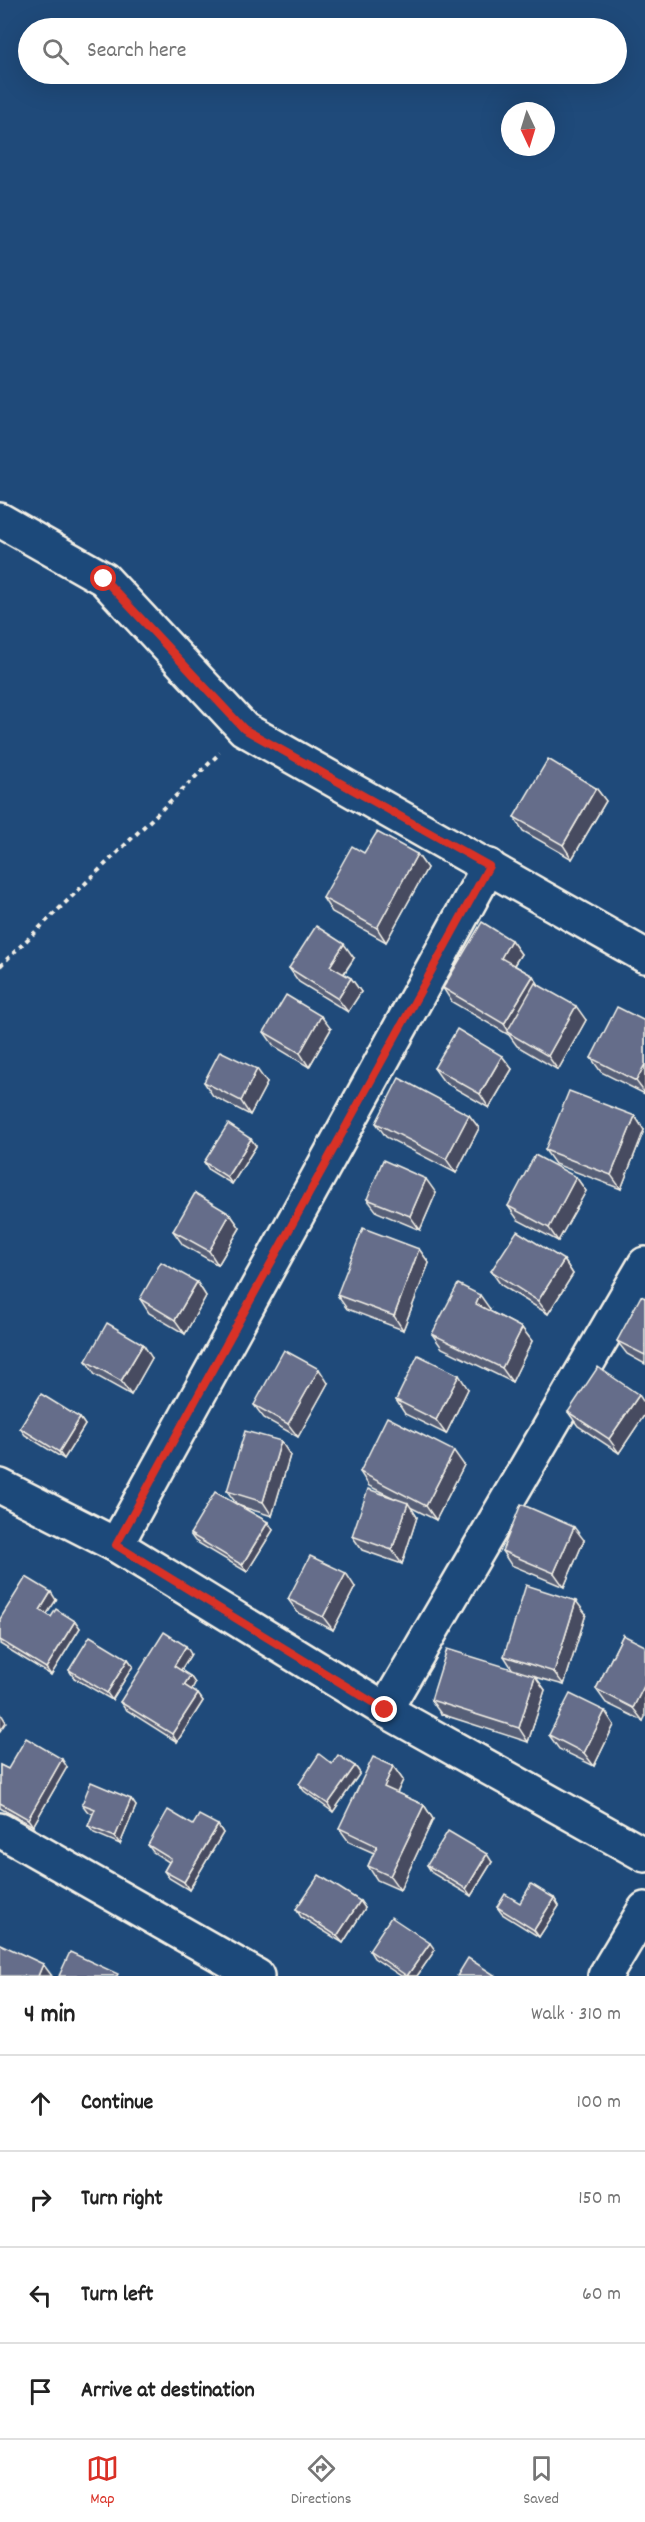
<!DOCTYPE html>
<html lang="en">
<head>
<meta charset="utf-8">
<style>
  :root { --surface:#fff; --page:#f2f2f2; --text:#222; --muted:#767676; --line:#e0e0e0; --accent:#d93025 }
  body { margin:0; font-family:Dekko,sans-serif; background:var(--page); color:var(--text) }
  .compass { position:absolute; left:501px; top:102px; width:54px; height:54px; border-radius:50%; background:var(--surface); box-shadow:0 6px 24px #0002; rotate:176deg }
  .stop { position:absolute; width:18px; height:18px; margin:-14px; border:4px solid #d93025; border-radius:50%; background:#fff }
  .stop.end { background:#d93025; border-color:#fff; box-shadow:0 2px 6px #0008 }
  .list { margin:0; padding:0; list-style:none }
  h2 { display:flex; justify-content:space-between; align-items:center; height:78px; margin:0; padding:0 24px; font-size:26px }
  h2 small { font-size:20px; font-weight:400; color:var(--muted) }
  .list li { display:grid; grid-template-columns:39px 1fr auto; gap:18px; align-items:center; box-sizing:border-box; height:96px; padding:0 24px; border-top:2px solid var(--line) }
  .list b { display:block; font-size:22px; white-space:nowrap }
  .list em { font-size:20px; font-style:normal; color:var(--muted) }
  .icon { flex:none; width:33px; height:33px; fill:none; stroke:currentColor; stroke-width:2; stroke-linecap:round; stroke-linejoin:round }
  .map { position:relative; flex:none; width:645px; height:1976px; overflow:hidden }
  .search { position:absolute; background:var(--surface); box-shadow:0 6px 24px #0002; left:18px; right:18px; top:18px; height:66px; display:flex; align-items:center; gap:15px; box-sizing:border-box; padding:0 21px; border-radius:33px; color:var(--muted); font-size:22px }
  .sheet { height:462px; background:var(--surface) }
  nav { display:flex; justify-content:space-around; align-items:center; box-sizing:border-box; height:84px; border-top:2px solid var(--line); background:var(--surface); font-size:16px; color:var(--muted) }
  nav a { display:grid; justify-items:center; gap:3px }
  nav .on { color:var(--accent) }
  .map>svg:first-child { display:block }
</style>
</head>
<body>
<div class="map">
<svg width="645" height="1976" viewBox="0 0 645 1976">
  <rect width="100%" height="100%" fill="#1f4a7a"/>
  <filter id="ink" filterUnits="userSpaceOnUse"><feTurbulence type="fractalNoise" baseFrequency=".0167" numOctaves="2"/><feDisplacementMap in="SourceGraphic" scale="12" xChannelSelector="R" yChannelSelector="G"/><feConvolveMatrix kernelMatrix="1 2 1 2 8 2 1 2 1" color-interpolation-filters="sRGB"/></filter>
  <g filter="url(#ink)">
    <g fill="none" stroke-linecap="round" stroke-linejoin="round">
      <defs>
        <g id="minor">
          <polyline points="0,520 104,579 244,729 645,956"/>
          <polyline points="0,1486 116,1545 385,1710 645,1855"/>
          <polyline points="116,1545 489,866"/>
          <polyline points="385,1710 645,1264"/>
          <polyline points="0,1830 257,1976"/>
          <polyline points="605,1976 645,1909"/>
        </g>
      </defs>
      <use href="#minor" stroke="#f4f1e8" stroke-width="38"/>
      <polyline stroke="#f4f1e8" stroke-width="4" stroke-dasharray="4.5 4.5" stroke-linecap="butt" points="0,966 220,753"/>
      <use href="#minor" stroke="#1f4a7a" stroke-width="33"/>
    </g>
    <g fill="#575e77" stroke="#f4f1e8" stroke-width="1.5">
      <polygon points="596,788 606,801 572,859 523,831 514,817"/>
      <polygon points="364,853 417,854 427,868 386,942 332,912 323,898"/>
      <polygon points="511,940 521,954 514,965 533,976 539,985 586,1020 558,1070 517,1046 509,1035 452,1002 443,988"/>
      <polygon points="354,958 344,974 351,978 361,992 348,1012 299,982 289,968"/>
      <polygon points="645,1021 645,1094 601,1072 591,1058"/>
      <polygon points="331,1029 309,1067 274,1046 264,1032"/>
      <polygon points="502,1056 512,1069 489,1108 444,1082 434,1068"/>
      <polygon points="204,1082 267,1083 250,1115 213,1096"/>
      <polygon points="469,1115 479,1128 456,1173 386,1137 376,1123"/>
      <polygon points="644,1130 621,1189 555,1164 545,1150"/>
      <polygon points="251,1139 256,1146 232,1184 209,1170 204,1162"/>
      <polygon points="576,1177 586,1191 558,1241 518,1220 508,1206"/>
      <polygon points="436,1193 420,1230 377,1212 367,1199"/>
      <polygon points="230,1214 240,1228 218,1265 183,1245 173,1231"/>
      <polygon points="419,1249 429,1263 403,1330 347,1309 337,1295"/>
      <polygon points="564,1260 573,1274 548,1314 501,1285 491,1271"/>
      <polygon points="197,1282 206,1296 185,1334 149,1313 140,1299"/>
      <polygon points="645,1298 645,1364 627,1354 617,1341"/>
      <polygon points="490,1309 489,1311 522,1328 532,1341 512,1382 442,1348 432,1334"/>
      <polygon points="152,1358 131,1395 95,1375 86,1361"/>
      <polygon points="328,1383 298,1437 264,1418 254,1405"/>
      <polygon points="468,1389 446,1434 405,1414 396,1400"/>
      <polygon points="645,1404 645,1414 619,1453 578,1426 568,1412"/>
      <polygon points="80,1418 85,1425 64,1459 25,1435 20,1428"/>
      <polygon points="290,1455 272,1516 240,1506 268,1522 273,1530 247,1572 195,1541 190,1534 236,1503 227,1491"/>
      <polygon points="464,1465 436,1520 410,1507 417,1517 402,1564 362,1550 352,1536 394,1498 369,1486 360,1472"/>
      <polygon points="584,1540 564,1587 511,1565 502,1551"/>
      <polygon points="355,1587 333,1630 298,1613 288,1599"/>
      <polygon points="56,1600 46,1614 51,1617 75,1621 80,1628 51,1675 0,1644 0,1619"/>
      <polygon points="586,1614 564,1685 535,1677 545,1690 528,1742 441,1714 431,1700 513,1670 504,1656"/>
      <polygon points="623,1635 643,1721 606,1703 596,1689"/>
      <polygon points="191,1654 181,1670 190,1676 195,1683 191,1690 198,1694 203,1701 177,1742 125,1709 120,1702"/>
      <polygon points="128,1659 133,1666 112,1700 74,1678 69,1670"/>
      <polygon points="605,1711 614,1725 594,1766 559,1749 549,1735"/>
      <polygon points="0,1765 8,1769 67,1767 33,1826 0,1808"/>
      <polygon points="355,1766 360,1773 333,1812 304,1791 299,1784"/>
      <polygon points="393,1766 403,1780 397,1793 424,1805 433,1819 400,1890 377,1880 368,1866 374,1853 349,1842 339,1828"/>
      <polygon points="131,1799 136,1806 120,1844 94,1833 88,1826 93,1814 87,1811 82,1804"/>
      <polygon points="193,1825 218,1825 223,1833 189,1890 169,1878 164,1871 169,1862 153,1852 148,1845"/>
      <polygon points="492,1862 471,1896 432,1873 427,1865"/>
      <polygon points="554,1898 559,1906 539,1937 502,1914 497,1907"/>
      <polygon points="360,1901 365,1908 343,1943 301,1917 296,1909"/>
      <polygon points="369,1950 435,1950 417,1976 401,1976 374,1958"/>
    </g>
    <g fill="#474c61" stroke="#f4f1e8" stroke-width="1.5">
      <polygon points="596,788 606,801 572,859 563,845"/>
      <polygon points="417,854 427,868 386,942 377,928"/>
      <polygon points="511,940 521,954 510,971 501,958"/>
      <polygon points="344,944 354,958 340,979 330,966"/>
      <polygon points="533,976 542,990 511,1035 504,1024"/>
      <polygon points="351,978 361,992 348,1012 338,999"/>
      <polygon points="576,1006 586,1020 558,1070 548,1056"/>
      <polygon points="321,1016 331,1029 309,1067 300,1053"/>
      <polygon points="502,1056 512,1069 489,1108 480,1094"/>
      <polygon points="645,1064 645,1093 636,1081"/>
      <polygon points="257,1069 267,1083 250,1115 241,1101"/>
      <polygon points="469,1115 479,1128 456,1173 446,1159"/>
      <polygon points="635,1116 644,1130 621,1189 611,1175"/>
      <polygon points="251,1139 256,1146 232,1184 227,1177"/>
      <polygon points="576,1177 586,1191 558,1241 549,1228"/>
      <polygon points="426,1179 436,1193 420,1230 410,1216"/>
      <polygon points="230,1214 240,1228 218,1265 209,1251"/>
      <polygon points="419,1249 429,1263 403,1330 394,1316"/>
      <polygon points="564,1260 573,1274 548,1314 538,1301"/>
      <polygon points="197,1282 206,1296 185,1334 175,1320"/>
      <polygon points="480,1295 490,1309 486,1318 476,1304"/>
      <polygon points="522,1328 532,1341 512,1382 502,1368"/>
      <polygon points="143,1344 152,1358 131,1395 121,1381"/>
      <polygon points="319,1369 328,1383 298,1437 288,1424"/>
      <polygon points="459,1375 468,1389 446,1434 436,1420"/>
      <polygon points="639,1395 645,1404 645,1414 619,1453 609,1439"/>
      <polygon points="80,1418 85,1425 64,1459 59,1452"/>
      <polygon points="281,1441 290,1455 272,1516 263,1502"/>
      <polygon points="454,1451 464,1465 436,1520 426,1506"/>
      <polygon points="408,1503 417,1517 402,1564 392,1550"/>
      <polygon points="268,1522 273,1530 247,1572 242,1565"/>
      <polygon points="574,1527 584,1540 564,1587 554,1573"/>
      <polygon points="346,1573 355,1587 333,1630 323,1617"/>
      <polygon points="51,1592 56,1600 45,1617 40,1610"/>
      <polygon points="576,1601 586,1614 564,1685 554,1672"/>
      <polygon points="75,1621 80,1628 51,1675 46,1668"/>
      <polygon points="186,1646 191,1654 179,1673 174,1666"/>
      <polygon points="128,1659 133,1666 112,1700 107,1693"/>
      <polygon points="190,1676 195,1683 190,1693 184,1685"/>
      <polygon points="535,1676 545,1690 528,1742 519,1728"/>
      <polygon points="645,1684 645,1717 643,1721 633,1708"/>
      <polygon points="198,1694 203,1701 177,1742 172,1734"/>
      <polygon points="605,1711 614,1725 594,1766 584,1753"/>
      <polygon points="1,1714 6,1722 0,1731 0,1716"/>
      <polygon points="62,1759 67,1767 33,1826 28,1819"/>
      <polygon points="355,1766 360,1773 333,1812 328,1804"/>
      <polygon points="393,1766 403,1780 393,1801 384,1787"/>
      <polygon points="131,1799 136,1806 120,1844 115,1837"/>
      <polygon points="424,1805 433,1819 400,1890 390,1876"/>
      <polygon points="218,1825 223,1833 189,1890 184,1882"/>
      <polygon points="487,1854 492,1862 471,1896 466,1889"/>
      <polygon points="554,1898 559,1906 539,1937 534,1930"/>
      <polygon points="360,1901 365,1908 343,1943 337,1936"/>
      <polygon points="430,1943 435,1950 417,1976 407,1976"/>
      <polygon points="43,1964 52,1976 38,1976"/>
    </g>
    <g fill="#656d8a" stroke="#f4f1e8" stroke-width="1.5">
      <polygon points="548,759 596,788 563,845 514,817"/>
      <polygon points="377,832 417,854 377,928 323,898 352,846 364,853"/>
      <polygon points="482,922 511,940 501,958 533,976 504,1024 443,988"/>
      <polygon points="316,926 344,944 330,966 351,978 338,999 289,968"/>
      <polygon points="535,983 576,1006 548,1056 507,1032"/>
      <polygon points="286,995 321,1016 300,1053 264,1032"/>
      <polygon points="617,1007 645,1021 645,1064 636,1081 591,1058"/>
      <polygon points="457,1029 502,1056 480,1094 434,1068"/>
      <polygon points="220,1051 257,1069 241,1101 204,1082"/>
      <polygon points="399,1078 469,1115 446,1159 376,1123"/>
      <polygon points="569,1091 635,1116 611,1175 545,1150"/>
      <polygon points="228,1124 251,1139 227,1177 204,1162"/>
      <polygon points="535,1155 576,1177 549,1228 508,1206"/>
      <polygon points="383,1160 426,1179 410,1216 367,1199"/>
      <polygon points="195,1193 230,1214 209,1251 173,1231"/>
      <polygon points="363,1228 419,1249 394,1316 337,1295"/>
      <polygon points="517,1231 564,1260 538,1301 491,1271"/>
      <polygon points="161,1262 197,1282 175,1320 140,1299"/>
      <polygon points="458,1284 480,1295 476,1304 522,1328 502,1368 432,1334"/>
      <polygon points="641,1296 645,1298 645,1355 617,1341"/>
      <polygon points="107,1323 143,1344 121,1381 86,1361"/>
      <polygon points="284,1350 319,1369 288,1424 254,1405"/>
      <polygon points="418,1355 459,1375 436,1420 396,1400"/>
      <polygon points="598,1367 639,1395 609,1439 568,1412"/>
      <polygon points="41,1394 80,1418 59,1452 20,1428"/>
      <polygon points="387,1417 454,1451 426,1506 360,1472"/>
      <polygon points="245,1431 281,1441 263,1502 227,1491"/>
      <polygon points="368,1489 408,1503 392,1550 352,1536"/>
      <polygon points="215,1492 268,1522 242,1565 190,1534"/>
      <polygon points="521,1504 574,1527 554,1573 502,1551"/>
      <polygon points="310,1556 346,1573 323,1617 288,1599"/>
      <polygon points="26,1577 51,1592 40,1610 51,1617 56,1609 75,1621 46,1668 0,1640 0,1619"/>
      <polygon points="526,1585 576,1601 554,1672 504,1656"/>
      <polygon points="164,1632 186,1646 174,1666 190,1676 184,1685 198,1694 172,1734 120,1702"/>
      <polygon points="623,1635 645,1646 645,1684 633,1708 596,1689"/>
      <polygon points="90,1636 128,1659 107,1693 69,1670"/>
      <polygon points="447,1649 535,1676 519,1728 431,1700"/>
      <polygon points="570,1694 605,1711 584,1753 549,1735"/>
      <polygon points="26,1738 62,1759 28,1819 0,1803 0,1765 8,1769"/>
      <polygon points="319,1754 332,1764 338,1755 355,1766 328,1804 299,1784"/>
      <polygon points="373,1757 393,1766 384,1787 424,1805 390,1876 368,1866 377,1846 339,1828"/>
      <polygon points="91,1782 131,1799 115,1837 88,1826 95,1809 82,1804"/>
      <polygon points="168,1810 193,1825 199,1815 218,1825 184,1882 164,1871 171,1859 148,1845"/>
      <polygon points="448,1831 487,1854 466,1889 427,1865"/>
      <polygon points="319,1875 360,1901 337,1936 296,1909"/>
      <polygon points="531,1884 554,1898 534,1930 497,1907 505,1894 520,1903"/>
      <polygon points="391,1917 430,1943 407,1976 369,1950"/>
      <polygon points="0,1944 43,1964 38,1976 0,1976"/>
      <polygon points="70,1952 118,1974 117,1976 59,1976"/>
      <polygon points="468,1958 496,1976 457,1976"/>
    </g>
  </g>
  <g fill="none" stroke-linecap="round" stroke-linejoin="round" filter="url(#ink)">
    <polyline stroke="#d93025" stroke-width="8" points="104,579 244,729 489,866 116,1545 385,1710"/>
  </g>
</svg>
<svg class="compass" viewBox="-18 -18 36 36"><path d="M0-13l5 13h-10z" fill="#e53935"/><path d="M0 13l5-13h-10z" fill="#767676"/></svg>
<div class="stop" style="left:104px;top:579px"></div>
<div class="stop end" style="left:385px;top:1710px"></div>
<div class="search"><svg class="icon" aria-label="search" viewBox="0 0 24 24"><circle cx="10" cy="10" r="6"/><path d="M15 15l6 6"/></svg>Search here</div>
</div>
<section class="sheet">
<h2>4 min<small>Walk · 310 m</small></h2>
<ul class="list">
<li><svg class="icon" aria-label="ahead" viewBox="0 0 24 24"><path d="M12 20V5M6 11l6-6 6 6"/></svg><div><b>Continue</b></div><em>100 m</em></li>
<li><svg class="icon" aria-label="right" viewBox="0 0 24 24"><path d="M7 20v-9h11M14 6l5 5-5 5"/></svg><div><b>Turn right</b></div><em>150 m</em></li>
<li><svg class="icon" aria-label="left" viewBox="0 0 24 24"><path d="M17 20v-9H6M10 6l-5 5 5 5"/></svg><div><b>Turn left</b></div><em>60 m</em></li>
<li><svg class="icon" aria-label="arrive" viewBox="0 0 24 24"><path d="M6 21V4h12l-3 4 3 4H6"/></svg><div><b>Arrive at destination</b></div></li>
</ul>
</section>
<nav>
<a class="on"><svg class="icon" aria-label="map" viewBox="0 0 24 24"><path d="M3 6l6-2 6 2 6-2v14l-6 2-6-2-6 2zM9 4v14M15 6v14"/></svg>Map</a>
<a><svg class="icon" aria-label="directions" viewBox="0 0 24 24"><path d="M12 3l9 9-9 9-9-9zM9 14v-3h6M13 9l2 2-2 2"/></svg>Directions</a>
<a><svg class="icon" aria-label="saved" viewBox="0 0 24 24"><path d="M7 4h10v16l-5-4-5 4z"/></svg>Saved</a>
</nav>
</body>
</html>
